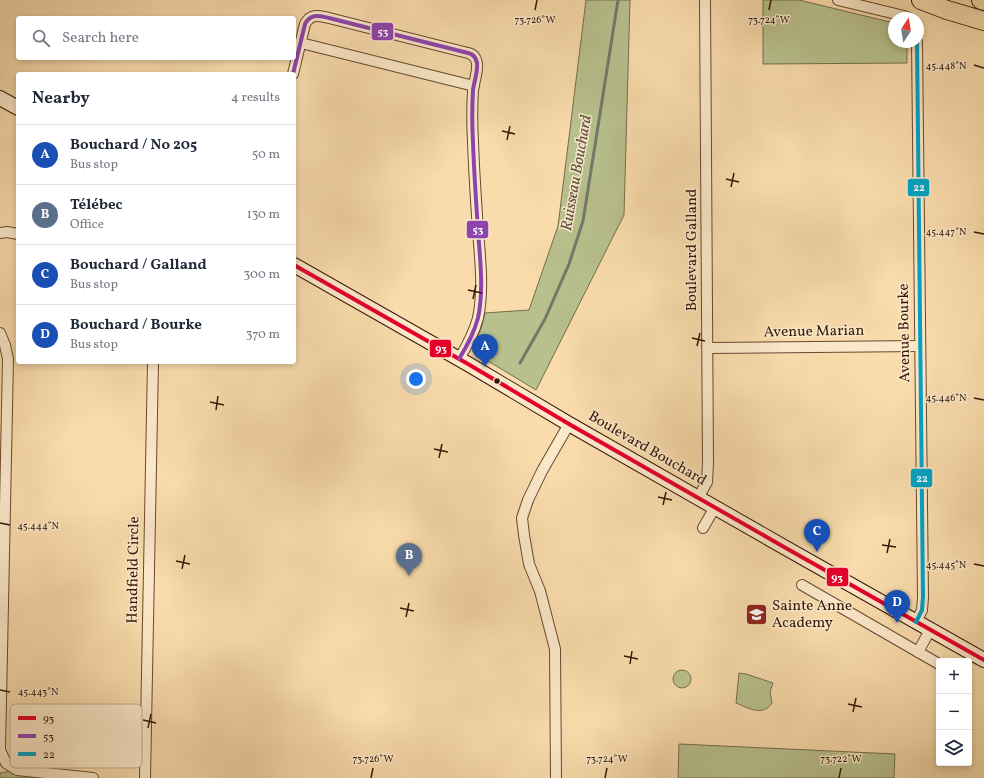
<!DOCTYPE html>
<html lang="en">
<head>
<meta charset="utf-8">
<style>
  :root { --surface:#fff; --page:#f6f6f7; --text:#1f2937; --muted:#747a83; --line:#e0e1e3; --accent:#2563eb }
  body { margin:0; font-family:Vollkorn,serif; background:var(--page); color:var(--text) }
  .controls { position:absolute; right:12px; bottom:12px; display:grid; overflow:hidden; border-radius:4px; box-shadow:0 2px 6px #0003 }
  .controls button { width:36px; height:36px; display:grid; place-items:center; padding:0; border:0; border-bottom:1px solid var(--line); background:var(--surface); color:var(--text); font:20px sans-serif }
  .compass { position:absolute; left:888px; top:12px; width:36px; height:36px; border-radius:50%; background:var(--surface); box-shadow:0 2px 6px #0003; rotate:12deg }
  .you { position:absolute; left:416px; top:379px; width:14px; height:14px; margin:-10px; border:3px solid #fff; border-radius:50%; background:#1a73e8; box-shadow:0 0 0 6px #1a73e833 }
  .badge { display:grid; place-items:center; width:26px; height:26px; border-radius:50%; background:var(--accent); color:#fff; font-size:13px; font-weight:700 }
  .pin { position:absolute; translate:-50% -33px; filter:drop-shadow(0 1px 2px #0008) }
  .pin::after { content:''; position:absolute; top:21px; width:14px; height:12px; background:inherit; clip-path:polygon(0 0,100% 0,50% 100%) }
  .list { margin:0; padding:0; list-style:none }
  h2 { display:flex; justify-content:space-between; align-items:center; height:52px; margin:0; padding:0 16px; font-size:17px }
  h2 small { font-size:13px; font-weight:400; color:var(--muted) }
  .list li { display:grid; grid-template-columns:26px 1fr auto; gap:12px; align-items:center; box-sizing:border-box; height:60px; padding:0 16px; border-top:1px solid var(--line) }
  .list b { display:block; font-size:15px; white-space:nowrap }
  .list p { margin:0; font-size:13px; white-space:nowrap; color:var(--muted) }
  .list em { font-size:13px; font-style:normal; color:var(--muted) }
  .icon { flex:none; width:22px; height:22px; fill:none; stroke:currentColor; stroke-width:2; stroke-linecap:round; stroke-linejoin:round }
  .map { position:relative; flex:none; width:984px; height:778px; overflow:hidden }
  .search { position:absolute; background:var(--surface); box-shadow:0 2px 6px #0003; left:16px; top:16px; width:280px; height:44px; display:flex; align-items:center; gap:10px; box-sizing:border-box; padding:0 14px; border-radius:4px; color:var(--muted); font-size:15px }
  .panel { position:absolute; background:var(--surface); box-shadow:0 2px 6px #0003; left:16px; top:72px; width:280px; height:292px; border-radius:4px }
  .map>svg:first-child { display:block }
</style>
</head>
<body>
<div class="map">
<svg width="984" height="778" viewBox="0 0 984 778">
  <rect width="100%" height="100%" fill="#f9dbac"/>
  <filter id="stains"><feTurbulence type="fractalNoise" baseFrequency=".005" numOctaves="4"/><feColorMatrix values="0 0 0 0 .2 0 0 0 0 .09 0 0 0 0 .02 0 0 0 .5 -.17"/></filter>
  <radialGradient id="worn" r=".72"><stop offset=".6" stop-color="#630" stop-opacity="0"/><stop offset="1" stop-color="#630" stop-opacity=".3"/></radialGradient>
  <g fill="#b8c18e" stroke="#776c4a">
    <polygon points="586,0 630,0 624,215 536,390 473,352 474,344 481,329 485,313 529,310 558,226"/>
    <polygon points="763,0 799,0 894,23 894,42 907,42 907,63 763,64"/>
    <circle cx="682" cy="679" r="9"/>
    <path d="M739,673L746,674L773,683L770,692L772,703C763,717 748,708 736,703Z"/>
    <polygon points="679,744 895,754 894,778 678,778"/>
    <polygon points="17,770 64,778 0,778 0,773"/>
  </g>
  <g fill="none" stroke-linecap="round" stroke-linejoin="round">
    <polyline stroke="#74796c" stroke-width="3" points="520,363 545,319 569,264 583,221 618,0"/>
    <defs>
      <g id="street">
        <polyline points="838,0 904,16 909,18"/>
        <polyline points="301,43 474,86"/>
        <path d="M293,74L305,24C311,13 319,16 329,18L468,53C473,54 476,58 477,63C478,72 474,82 473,90C472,107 472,125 473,142C474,171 476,201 478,230C480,259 484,289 478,318C474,333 467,346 459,359"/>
        <polyline points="0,233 7,232 18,234"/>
        <path d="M0,333L5,345L8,359C6,489 2,620 0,750L6,763L17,770L93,778"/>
        <polyline points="708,348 920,346"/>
        <polyline points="698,498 707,482 708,463 705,0"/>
        <polyline points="703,528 715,507"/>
        <polyline points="802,585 939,664"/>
        <polyline points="916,622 922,610 923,597 917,42"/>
        <polyline points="918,652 930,630"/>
        <polyline points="145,778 153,362"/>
        <polyline points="556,778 555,649 540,591 529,564 524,535 522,518 528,500 542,471 569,424"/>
      </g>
      <g id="secondary">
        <polyline points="0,98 18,108"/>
        <polyline points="294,265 468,364 569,424 784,547 984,660"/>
      </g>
      <g id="highway">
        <polyline points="921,0 947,10 984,21"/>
        <polyline points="981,0 984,1"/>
      </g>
    </defs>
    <use href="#street" stroke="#674930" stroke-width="12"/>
    <use href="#secondary" stroke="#361807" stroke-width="16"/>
    <use href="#highway" stroke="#361807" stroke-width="20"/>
    <use href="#street" stroke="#fbe8c9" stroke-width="10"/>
    <use href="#secondary" stroke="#fbe8c9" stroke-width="14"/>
    <use href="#highway" stroke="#f9dbac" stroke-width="18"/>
    <defs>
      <polyline id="bus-1" points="294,265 468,364 569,424 784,547 984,660"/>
      <path id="bus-2" d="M293,74L305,24C311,13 319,16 329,18L468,53C473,54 476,58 477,63C478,72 474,82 473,90C472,107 472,125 473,142C474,171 476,201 478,230C480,259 484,289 478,318C474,333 467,346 459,359"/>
      <polyline id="bus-3" points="916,622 922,610 923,597 917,42"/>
    </defs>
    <use href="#bus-1" stroke="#fbe8c9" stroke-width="7"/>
    <use href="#bus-2" stroke="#fbe8c9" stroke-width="7"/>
    <use href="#bus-3" stroke="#fbe8c9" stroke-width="7"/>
    <use href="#bus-1" stroke="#e4002b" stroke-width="4"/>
    <use href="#bus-2" stroke="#8e44ad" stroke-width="4"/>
    <use href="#bus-3" stroke="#03a2c4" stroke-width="4"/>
  </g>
  <path fill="none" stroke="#361807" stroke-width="1.5" d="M535,10L537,0M769,10L771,0M974,65L984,68M502,131L515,134M507,140L510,126M726,179L739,182M731,187L734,173M974,232L984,234M468,290L482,293M473,299L476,285M692,338L705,341M697,346L700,333M974,398L984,400M210,402L224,405M216,410L218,396M434,449L448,452M439,458L442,444M658,497L672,500M663,505L666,492M0,523L10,525M882,545L896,547M887,553L890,539M176,561L190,564M974,564L984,566M182,569L185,555M400,608L414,611M406,617L409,603M624,656L638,659M630,664L632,651M0,690L10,692M848,704L862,707M853,712L856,698M143,720L156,723M148,728L151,714M371,778L373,768M605,778L607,768M839,778L841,768"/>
  <defs>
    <symbol id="school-square" viewBox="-11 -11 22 22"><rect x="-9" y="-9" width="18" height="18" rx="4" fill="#8f2418" stroke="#fbe8c9"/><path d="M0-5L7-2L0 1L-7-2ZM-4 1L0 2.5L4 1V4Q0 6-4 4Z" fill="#fff"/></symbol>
  </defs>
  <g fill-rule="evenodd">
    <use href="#school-square" x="744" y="602" width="25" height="25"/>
  </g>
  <circle fill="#361807" stroke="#fbe8c9" stroke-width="1.5" cx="497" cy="381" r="3.5"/>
  <g text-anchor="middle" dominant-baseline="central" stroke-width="3" stroke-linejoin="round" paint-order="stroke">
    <g font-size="15" fill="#361807" stroke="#fbe8c9">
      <text transform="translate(692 250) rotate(-90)">Boulevard Galland</text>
      <text transform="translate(814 332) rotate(-1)">Avenue Marian</text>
      <text transform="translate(905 333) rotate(-91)">Avenue Bourke</text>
      <text transform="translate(647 449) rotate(30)">Boulevard Bouchard</text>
      <text transform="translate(134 570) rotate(-89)">Handfield Circle</text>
    </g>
    <g font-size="15" fill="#361807" stroke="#fbe8c9" text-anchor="start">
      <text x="772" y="606">Sainte Anne<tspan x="772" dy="17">Academy</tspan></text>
    </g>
    <g font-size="16" font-style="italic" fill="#5a5142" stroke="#fbe8c9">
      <text transform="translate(577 173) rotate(-80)">Ruisseau Bouchard</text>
    </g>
  </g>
  <rect x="10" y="704" width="132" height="64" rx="6" fill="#fbe8c9" stroke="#c0aa8f" stroke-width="1"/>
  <rect x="18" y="716" width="18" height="4" fill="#e4002b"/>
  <rect x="18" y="734" width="18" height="4" fill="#8e44ad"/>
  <rect x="18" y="752" width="18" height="4" fill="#03a2c4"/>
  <g font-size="11" fill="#361807">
    <text x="43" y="722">93</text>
    <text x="43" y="740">53</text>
    <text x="43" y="758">22</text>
  </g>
  <g font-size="10" text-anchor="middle" fill="#361807" stroke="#fbe8c9" stroke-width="3" stroke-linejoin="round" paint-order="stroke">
    <text x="535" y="23">73.726°W</text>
    <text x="769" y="23">73.724°W</text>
    <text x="946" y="69">45.448°N</text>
    <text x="946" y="235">45.447°N</text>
    <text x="946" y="401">45.446°N</text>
    <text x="38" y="529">45.444°N</text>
    <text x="946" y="568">45.445°N</text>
    <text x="38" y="695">45.443°N</text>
    <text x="373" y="762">73.726°W</text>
    <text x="607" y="762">73.724°W</text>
    <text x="841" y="762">73.722°W</text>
  </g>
  <g stroke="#fbe8c9" stroke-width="1.5">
    <rect x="371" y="22" width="23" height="19" rx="4" fill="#8e44ad"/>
    <rect x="907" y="178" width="23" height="19" rx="4" fill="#03a2c4"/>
    <rect x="466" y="220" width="23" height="19" rx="4" fill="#8e44ad"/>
    <rect x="429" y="339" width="23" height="19" rx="4" fill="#e4002b"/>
    <rect x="910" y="468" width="23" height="20" rx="4" fill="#03a2c4"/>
    <rect x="826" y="567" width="23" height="20" rx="4" fill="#e4002b"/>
  </g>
  <g font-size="11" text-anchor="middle" font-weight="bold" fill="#fff">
    <text x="383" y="35">53</text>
    <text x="919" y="191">22</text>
    <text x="478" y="233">53</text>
    <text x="441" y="352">93</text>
    <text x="922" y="482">22</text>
    <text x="837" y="581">93</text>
  </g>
  <rect width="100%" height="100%" filter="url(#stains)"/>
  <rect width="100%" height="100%" fill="url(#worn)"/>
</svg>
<div class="controls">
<button>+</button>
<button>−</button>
<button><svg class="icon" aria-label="layers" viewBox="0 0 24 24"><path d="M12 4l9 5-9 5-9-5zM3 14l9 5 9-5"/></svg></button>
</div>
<svg class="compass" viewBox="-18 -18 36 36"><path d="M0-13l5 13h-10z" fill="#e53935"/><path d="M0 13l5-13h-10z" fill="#747a83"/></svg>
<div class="you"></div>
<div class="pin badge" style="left:485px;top:367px;background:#1a4fb4">A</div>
<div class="pin badge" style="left:409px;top:576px;background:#5c6f8a">B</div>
<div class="pin badge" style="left:817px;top:552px;background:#1a4fb4">C</div>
<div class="pin badge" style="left:897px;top:623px;background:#1a4fb4">D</div>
<div class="search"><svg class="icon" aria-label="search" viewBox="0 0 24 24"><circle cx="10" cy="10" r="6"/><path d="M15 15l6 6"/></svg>Search here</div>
<section class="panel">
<h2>Nearby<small>4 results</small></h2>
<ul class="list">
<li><span class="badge" style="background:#1a4fb4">A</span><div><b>Bouchard / No 205</b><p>Bus stop</p></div><em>50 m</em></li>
<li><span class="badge" style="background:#5c6f8a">B</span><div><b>Télébec</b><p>Office</p></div><em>130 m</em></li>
<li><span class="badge" style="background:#1a4fb4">C</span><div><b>Bouchard / Galland</b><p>Bus stop</p></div><em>300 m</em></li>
<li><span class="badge" style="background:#1a4fb4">D</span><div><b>Bouchard / Bourke</b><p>Bus stop</p></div><em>370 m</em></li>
</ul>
</section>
</div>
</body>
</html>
